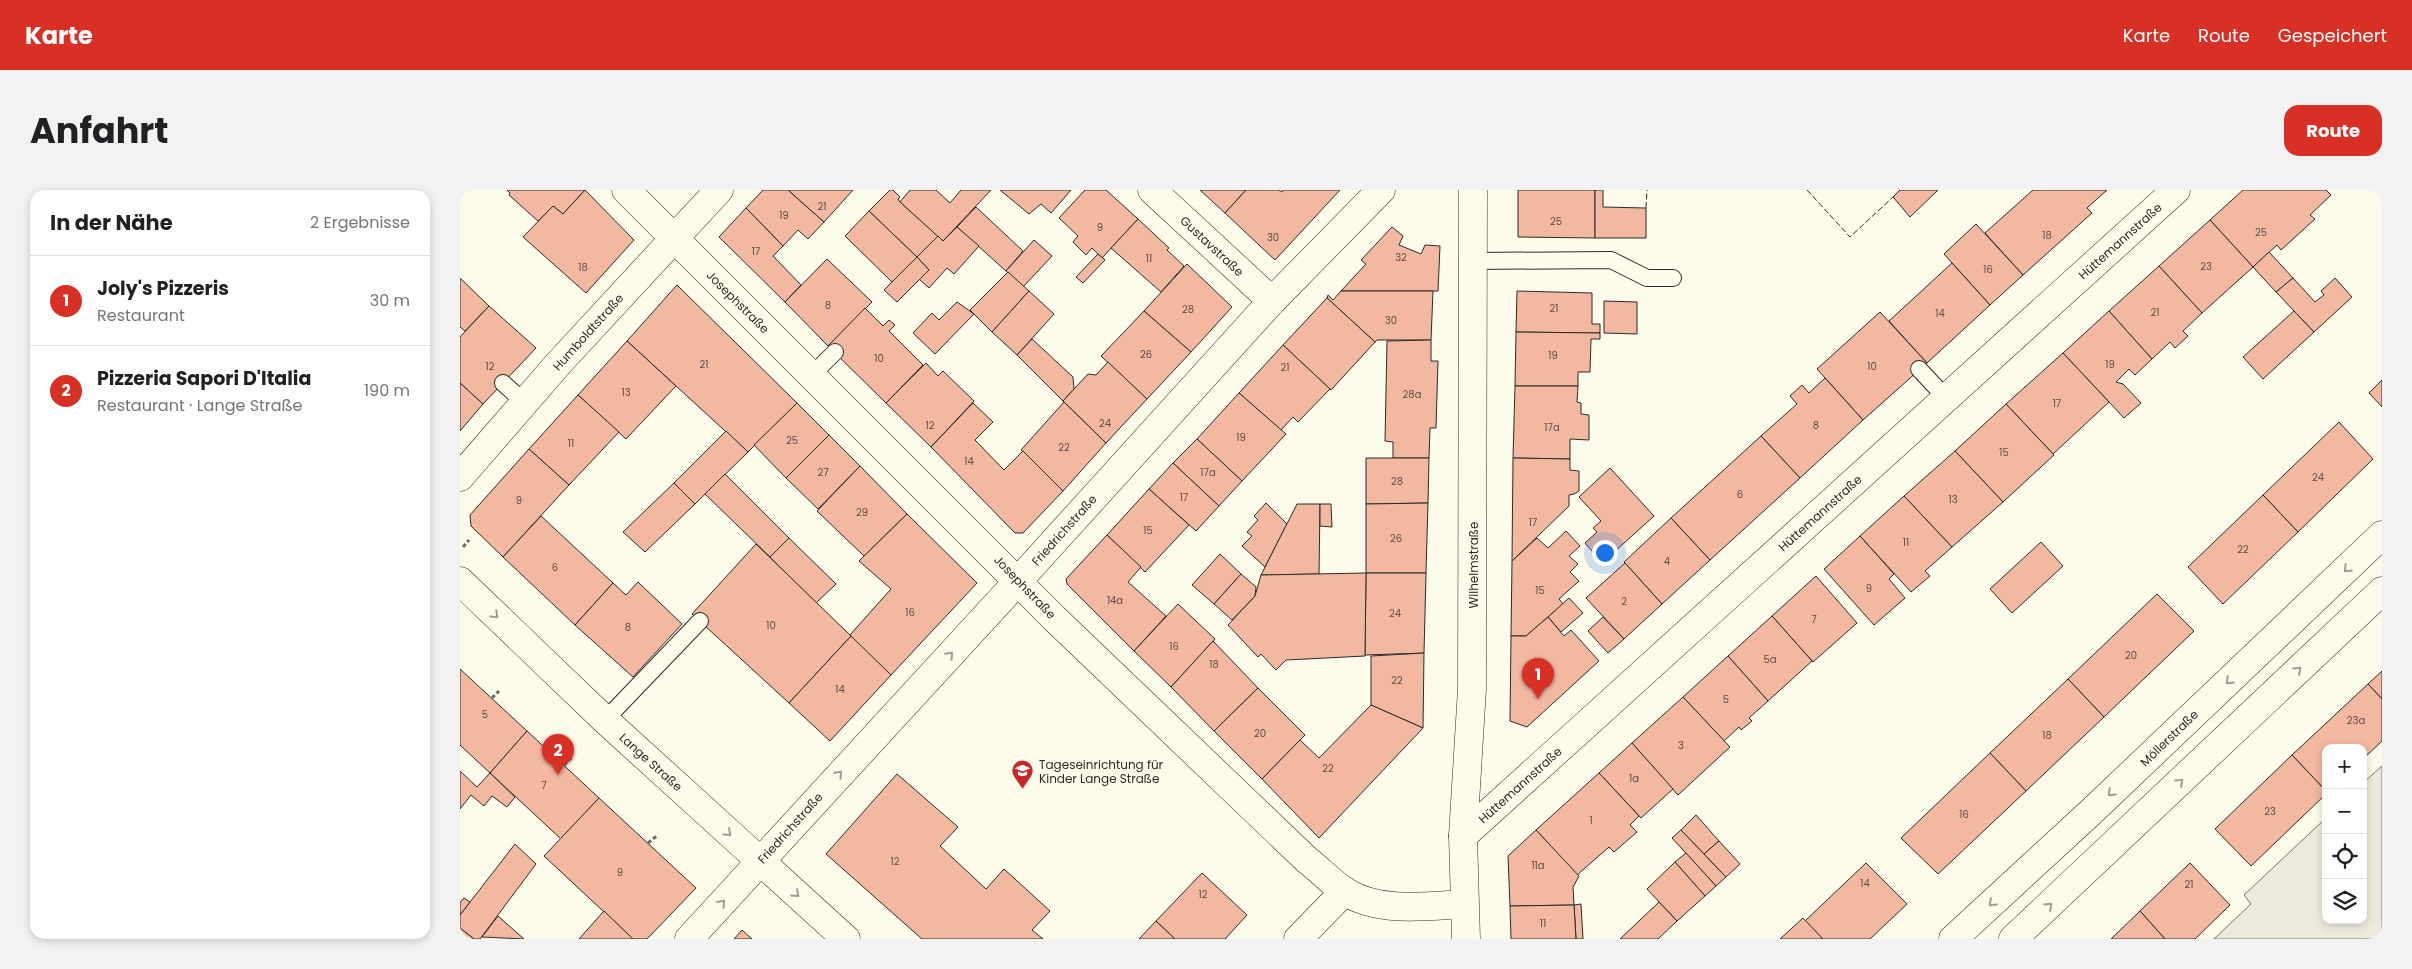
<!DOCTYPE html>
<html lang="de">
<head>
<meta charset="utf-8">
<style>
  :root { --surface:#fff; --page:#f2f2f2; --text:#202124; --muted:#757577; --line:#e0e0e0; --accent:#d93025 }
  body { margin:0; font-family:Poppins,sans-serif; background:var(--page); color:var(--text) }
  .controls { position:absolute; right:15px; bottom:15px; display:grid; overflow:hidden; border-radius:10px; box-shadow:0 2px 8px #0003 }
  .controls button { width:45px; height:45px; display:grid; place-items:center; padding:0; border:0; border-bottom:1px solid var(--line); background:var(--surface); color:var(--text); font:25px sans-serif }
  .you { position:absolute; left:1144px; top:362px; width:18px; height:18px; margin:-12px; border:4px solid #fff; border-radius:50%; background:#1a73e8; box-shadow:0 0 0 8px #1a73e833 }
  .badge { display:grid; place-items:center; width:32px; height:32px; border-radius:50%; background:var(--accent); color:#fff; font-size:16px; font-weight:700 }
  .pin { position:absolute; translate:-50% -41px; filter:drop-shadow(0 1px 2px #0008) }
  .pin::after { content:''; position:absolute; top:26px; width:18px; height:15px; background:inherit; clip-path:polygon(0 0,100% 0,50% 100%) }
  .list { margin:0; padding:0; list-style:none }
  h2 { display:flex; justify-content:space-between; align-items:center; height:65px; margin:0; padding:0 20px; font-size:21px }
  h2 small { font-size:16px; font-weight:400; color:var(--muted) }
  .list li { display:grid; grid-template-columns:32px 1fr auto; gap:15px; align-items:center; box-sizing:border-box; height:90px; padding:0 20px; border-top:1px solid var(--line) }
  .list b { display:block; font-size:19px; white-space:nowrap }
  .list p { margin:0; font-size:16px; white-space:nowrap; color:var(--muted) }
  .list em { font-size:16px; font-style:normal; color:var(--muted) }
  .icon { flex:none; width:28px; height:28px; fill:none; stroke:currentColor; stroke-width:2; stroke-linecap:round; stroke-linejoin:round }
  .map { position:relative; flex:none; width:1922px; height:749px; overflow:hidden; border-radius:15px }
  header { display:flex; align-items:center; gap:30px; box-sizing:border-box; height:70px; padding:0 25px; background:var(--accent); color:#fff }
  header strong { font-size:24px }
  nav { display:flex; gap:28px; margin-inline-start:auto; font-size:18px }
  .intro { display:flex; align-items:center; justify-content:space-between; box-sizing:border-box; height:120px; padding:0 30px }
  h1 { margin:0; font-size:35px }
  .button { padding:12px 22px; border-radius:15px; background:var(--accent); color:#fff; font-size:18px; font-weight:700 }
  main { display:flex; gap:30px; padding:0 30px }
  aside { flex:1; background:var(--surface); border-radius:15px; box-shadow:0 2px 8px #0003 }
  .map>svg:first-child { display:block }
</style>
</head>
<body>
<header>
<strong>Karte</strong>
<nav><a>Karte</a><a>Route</a><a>Gespeichert</a></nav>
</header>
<div class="intro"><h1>Anfahrt</h1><a class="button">Route</a></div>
<main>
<aside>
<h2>In der Nähe<small>2 Ergebnisse</small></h2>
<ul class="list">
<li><span class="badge">1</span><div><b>Joly's Pizzeris</b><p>Restaurant</p></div><em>30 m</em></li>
<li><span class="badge">2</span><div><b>Pizzeria Sapori D'Italia</b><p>Restaurant · Lange Straße</p></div><em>190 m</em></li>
</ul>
</aside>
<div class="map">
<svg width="1922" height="749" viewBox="0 0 1922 749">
  <rect width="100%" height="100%" fill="#fdfbea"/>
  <polygon fill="#ecebdb" stroke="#74746e" points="1922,576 1922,749 1754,749 1791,714 1784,705 1866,628 1866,730 1903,730 1903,593"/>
  <g fill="#f2b8a0" stroke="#2b2b2b">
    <polygon points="47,0 125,0 103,24 93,16 78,31 49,5 50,3"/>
    <polygon points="125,0 174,50 126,103 63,47 93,16 103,24"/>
    <polygon points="303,0 328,0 364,32 348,49 338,40 323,56 286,18"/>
    <polygon points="328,0 393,0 364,32"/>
    <polygon points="430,0 433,0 440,7 438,9 440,12 478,46 457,67 409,21"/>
    <polygon points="450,0 476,0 490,13 501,0 531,0 483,51 440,12"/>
    <polygon points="540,0 611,0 591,23 581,14 569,24"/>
    <polygon points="625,0 646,0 678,29 642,68 632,58 626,65 613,52 618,46 599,28"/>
    <polygon points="740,0 786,0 765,23"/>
    <polygon points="786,0 819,0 822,2 823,0 880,0 815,70 765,23"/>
    <polygon points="1058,0 1135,0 1135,48 1058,47"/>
    <polygon points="1135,0 1143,0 1143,17 1186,18 1186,48 1135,48"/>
    <polygon points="1440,0 1478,0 1450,27 1433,7"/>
    <polygon points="1573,0 1647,0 1627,18 1632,23 1563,85 1525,43"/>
    <polygon points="1783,0 1866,0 1871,5 1850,25 1855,29 1821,60 1817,55 1793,77 1750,30"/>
    <polygon points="516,17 563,61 546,81 497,37"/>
    <polygon points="286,18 323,56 313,66 341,95 325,112 259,47"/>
    <polygon points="409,21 457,67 432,92 385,46"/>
    <polygon points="678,29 709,58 707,60 724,76 701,102 651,58"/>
    <polygon points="1750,30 1793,77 1742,123 1699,76"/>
    <polygon points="1516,34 1563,85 1530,115 1484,64"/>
    <polygon points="497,37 519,56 494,84 487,78 469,98 459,89 469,80 457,67 478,46 483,51"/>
    <polygon points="932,37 943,46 939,55 961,64 965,55 980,56 978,101 881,101 906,74 901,70"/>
    <polygon points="574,50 592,66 563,97 546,81"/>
    <polygon points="1809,62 1833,88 1816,102 1793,77"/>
    <polygon points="638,64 645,70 623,93 616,87"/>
    <polygon points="457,67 469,80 437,112 424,100"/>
    <polygon points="367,69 412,112 368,156 325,112"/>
    <polygon points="1492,73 1530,115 1467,173 1429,131"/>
    <polygon points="727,74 772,117 731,162 684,121"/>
    <polygon points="1699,76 1742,123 1723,141 1728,146 1715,158 1710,152 1692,169 1649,121"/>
    <polygon points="548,82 569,101 532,142 510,120"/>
    <polygon points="0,88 29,116 5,141 0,137"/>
    <polygon points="1833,88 1855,112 1864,105 1861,101 1875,88 1892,107 1854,142 1816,102"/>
    <polygon points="217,95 337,213 288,262 167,151"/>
    <polygon points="569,101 594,124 557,165 532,142"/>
    <polygon points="881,101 973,101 971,150 917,150 915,152 867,108 868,105 873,110"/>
    <polygon points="1057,101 1132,103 1132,134 1140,134 1140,143 1056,142"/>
    <polygon points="867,108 915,152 871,200 823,155"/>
    <polygon points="1144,111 1177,112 1177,144 1144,143"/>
    <polygon points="497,112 514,124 475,164 453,143 472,123 479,130"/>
    <polygon points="29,116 76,158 23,214 0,193 0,147"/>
    <polygon points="405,118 423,136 429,130 435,135 429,141 463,175 426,213 368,156"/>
    <polygon points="684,121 731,162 687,209 641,166"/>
    <polygon points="1649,121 1692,169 1675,185 1669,179 1656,192 1663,194 1681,213 1664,228 1603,163"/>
    <polygon points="1834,121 1854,142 1803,189 1783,167"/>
    <polygon points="1420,122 1467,173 1403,230 1357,179"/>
    <polygon points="1056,142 1140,143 1140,149 1131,149 1130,182 1118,182 1118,196 1055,196"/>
    <polygon points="572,149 613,187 614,199 603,211 557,165"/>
    <polygon points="971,150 971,171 978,171 976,238 970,238 969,268 933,268 933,252 925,251 927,151"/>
    <polygon points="167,151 216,196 166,249 118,205"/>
    <polygon points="823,155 870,199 838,232 833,227 821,240 779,203"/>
    <polygon points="1603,163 1649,212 1593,264 1546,214"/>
    <polygon points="648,172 687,209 646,253 603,211 628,184 636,185"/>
    <polygon points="466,173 478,186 483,181 514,211 471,257 426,213"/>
    <polygon points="1365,188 1403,230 1340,288 1301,246 1337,214 1330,206 1342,195 1349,203"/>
    <polygon points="1922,190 1922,217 1909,203"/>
    <polygon points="0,193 23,214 0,241"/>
    <polygon points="1055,196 1118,196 1117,212 1121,213 1121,224 1129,225 1129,250 1110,249 1110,269 1053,268"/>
    <polygon points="779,203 826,244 782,291 737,249"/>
    <polygon points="118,205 159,242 109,295 69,259"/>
    <polygon points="604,212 646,253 603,301 561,260"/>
    <polygon points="337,213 369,245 326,288 294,255"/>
    <polygon points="513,213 533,232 515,250 544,280 563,261 603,301 563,343 555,343 471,257"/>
    <polygon points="1546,214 1594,265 1543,312 1495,261"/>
    <polygon points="1879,232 1913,269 1838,342 1803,305"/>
    <polygon points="266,241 288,262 235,314 214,293"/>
    <polygon points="369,245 400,276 358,319 326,288"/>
    <polygon points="1301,246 1340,288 1250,370 1211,328"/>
    <polygon points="737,249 782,291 759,316 713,273"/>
    <polygon points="69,259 109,295 43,367 11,336 10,325"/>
    <polygon points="1495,261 1543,312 1492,357 1444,306"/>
    <polygon points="906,268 969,268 968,313 906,314"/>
    <polygon points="1053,268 1110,269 1110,280 1119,281 1119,301 1114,304 1109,305 1109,316 1052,371"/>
    <polygon points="713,273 759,316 736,341 689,299"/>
    <polygon points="400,276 447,324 404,366 357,321"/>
    <polygon points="1150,278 1194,326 1153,363 1150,359 1139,369 1125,353 1137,342 1133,338 1141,331 1119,307"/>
    <polygon points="265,284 329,348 310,367 245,304"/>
    <polygon points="214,293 235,314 185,362 163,342"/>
    <polygon points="689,299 729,335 685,382 647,345"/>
    <polygon points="1803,305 1838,342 1763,414 1728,377"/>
    <polygon points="1444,306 1492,357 1465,381 1470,386 1451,402 1400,346"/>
    <polygon points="806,313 827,334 805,377 782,356 792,346 787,342 798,330 794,326"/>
    <polygon points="968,313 966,383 906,383 906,314"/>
    <polygon points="837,314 860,314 859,384 801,385"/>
    <polygon points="860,314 871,314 872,337 860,336"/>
    <polygon points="447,324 517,393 431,485 389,446 431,399 399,371"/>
    <polygon points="81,326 153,393 115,435 43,367"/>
    <polygon points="1211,328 1250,370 1202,414 1164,372"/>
    <polygon points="1106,341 1120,356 1109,366 1118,374 1110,382 1119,391 1099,409 1103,414 1066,446 1051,446 1052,371 1077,348 1088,358"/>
    <polygon points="647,345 681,377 668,392 706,426 674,461 607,394 606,389"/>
    <polygon points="1400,346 1434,384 1429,389 1445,408 1414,435 1364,379"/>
    <polygon points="329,348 376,394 356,413 310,367"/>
    <polygon points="1581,352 1603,376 1552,423 1530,399"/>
    <polygon points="296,354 391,446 329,513 232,424"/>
    <polygon points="760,364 781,384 754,414 732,395"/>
    <polygon points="1165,373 1202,414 1164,449 1126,408"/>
    <polygon points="906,383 966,383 964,463 905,465"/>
    <polygon points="906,383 905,466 826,470 816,480 801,464 798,467 768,435 795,406 801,385"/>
    <polygon points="781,384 796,397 795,406 772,430 754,414"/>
    <polygon points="1356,386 1397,433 1353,472 1312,426"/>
    <polygon points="178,392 222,434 173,487 115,435 153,393 166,405"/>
    <polygon points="1697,404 1734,441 1644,527 1608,489"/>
    <polygon points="1109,408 1123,423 1101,442 1088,427"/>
    <polygon points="718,414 755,449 711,497 674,461"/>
    <polygon points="1312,426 1352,471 1308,511 1268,466"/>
    <polygon points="1088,427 1104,446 1111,440 1139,471 1067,537 1050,531 1051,446 1066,446"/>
    <polygon points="1143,427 1164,449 1148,463 1128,441"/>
    <polygon points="391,446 431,485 370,551 329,513"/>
    <polygon points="753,451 798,498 754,541 711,497"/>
    <polygon points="964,463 963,538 911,515 911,466"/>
    <polygon points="1268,466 1308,511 1289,528 1292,531 1281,540 1279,537 1264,551 1223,507"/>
    <polygon points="0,479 67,541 30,583 0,555"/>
    <polygon points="1922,481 1922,509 1908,494"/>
    <polygon points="1608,489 1644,527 1566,601 1530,563"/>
    <polygon points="1908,494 1922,509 1922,551 1903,569 1903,558 1866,558 1866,601 1832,565"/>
    <polygon points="798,498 845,545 802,589 754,541"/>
    <polygon points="1223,507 1270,557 1218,605 1172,553"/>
    <polygon points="911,515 963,538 859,648 802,589 840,550 859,568"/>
    <polygon points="67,541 139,608 101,649 30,583"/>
    <polygon points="1172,553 1213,599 1181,628 1139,583"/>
    <polygon points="1530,563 1566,601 1478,684 1441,648"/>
    <polygon points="1832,565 1866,601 1866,604 1791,676 1755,639"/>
    <polygon points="0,581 17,597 30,583 55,607 47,617 32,606 24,616 11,605 0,619"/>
    <polygon points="1139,583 1179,626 1170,635 1177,642 1154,662 1149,657 1117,685 1076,640"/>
    <polygon points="437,584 498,637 480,656 526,699 544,679 590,721 572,740 583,749 462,749 366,664"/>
    <polygon points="139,608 236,698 187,749 173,749 84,666"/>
    <polygon points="1236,625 1259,651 1244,664 1221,640"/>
    <polygon points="1076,640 1119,686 1113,697 1114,715 1050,716 1048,666"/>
    <polygon points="1221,640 1266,687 1256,696 1212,648"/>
    <polygon points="1259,651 1280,674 1266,687 1244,664"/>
    <polygon points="55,654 76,674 20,749 14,749 0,738 0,725"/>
    <polygon points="1226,663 1256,696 1245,706 1215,672"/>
    <polygon points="1215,672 1245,706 1217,731 1187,699"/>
    <polygon points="1406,673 1447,714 1410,749 1363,749 1345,731"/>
    <polygon points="1730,673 1770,715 1735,749 1705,749 1680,721"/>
    <polygon points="742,683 787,725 765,749 715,749 696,731"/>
    <polygon points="4,708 10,712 0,725 0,713"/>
    <polygon points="1199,712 1217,731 1198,749 1160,749"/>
    <polygon points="1121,714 1123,749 1116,749 1114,715"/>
    <polygon points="1114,715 1116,749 1051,749 1050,716"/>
    <polygon points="144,721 173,749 119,749"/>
    <polygon points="1680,721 1705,749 1651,749"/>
    <polygon points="38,726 64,749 22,747"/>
    <polygon points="1343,728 1363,749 1320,749"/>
    <polygon points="696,731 715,749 679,749"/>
    <polygon points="0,738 14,749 0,749"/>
    <polygon points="282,740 292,749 274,749"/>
  </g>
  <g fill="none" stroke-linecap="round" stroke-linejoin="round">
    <defs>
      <g id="service">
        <polyline points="1013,71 1151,70 1187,88 1213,88"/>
        <polyline points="1459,179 1486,208"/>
        <polyline points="352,185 375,162"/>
        <polyline points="43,193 65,213"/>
        <polyline points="145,530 240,431"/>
      </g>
      <g id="minor">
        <path d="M166,0L594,428L847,670C860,680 872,693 886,702C919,723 968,716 1004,714"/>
        <polyline points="692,0 812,111"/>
        <polyline points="0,287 98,174 259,0"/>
        <polyline points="0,391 145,530 386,749"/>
        <polyline points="1003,646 1716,0"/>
        <polyline points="229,749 559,390 812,111 921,0"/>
        <polyline points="838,749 885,701"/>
        <polyline points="1006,749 1003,646 1012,499 1013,0"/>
      </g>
      <g id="secondary">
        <polyline points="1493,749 1631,622 1922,345"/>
        <polyline points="1553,749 1922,401"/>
      </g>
    </defs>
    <use href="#service" stroke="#2b2b2b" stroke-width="18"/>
    <use href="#minor" stroke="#2b2b2b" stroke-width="29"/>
    <use href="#secondary" stroke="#2b2b2b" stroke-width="29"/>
    <g stroke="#6a6964" stroke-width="3" stroke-dasharray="4 2.5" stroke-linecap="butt">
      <polyline points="3,357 9,350"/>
      <polyline points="32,508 39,501"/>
      <polyline points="104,575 112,567"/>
      <polyline points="188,653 198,645"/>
    </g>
    <use href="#service" stroke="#fdfbea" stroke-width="16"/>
    <use href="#minor" stroke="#fdfbea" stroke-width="28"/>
    <use href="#secondary" stroke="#fdfbea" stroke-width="28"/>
    <g stroke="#2b2b2b" stroke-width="1" stroke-dasharray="6 2.5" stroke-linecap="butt">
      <polyline points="1347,0 1390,47 1433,7"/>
      <polyline points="1186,18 1187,0"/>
    </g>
  </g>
  <defs><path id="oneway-chevron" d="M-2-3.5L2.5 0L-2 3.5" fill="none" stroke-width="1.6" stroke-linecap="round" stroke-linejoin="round" transform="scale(1.25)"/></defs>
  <g stroke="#9e9d94">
    <use href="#oneway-chevron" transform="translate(1887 379) rotate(136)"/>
    <use href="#oneway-chevron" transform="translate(35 425) rotate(44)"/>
    <use href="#oneway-chevron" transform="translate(490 465) rotate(-47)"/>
    <use href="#oneway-chevron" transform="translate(1838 480) rotate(-43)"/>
    <use href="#oneway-chevron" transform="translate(1769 491) rotate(136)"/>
    <use href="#oneway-chevron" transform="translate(379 584) rotate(-47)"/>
    <use href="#oneway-chevron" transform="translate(1720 592) rotate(-43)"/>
    <use href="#oneway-chevron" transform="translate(1651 603) rotate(136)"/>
    <use href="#oneway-chevron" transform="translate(268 643) rotate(42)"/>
    <use href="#oneway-chevron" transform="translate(336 704) rotate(42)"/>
    <use href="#oneway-chevron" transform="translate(262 713) rotate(-48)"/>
    <use href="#oneway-chevron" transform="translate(1532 713) rotate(137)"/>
    <use href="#oneway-chevron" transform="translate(1589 716) rotate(-43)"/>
  </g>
  <defs>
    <symbol id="school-pin" viewBox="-11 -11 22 30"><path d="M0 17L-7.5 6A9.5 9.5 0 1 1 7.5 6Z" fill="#c62828" stroke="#fdfbea"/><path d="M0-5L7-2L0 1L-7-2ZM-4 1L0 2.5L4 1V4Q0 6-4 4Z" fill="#fff"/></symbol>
  </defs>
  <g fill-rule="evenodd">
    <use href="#school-pin" x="550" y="568" width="25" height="34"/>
  </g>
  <g text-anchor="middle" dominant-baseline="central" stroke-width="4" stroke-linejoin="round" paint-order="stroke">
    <g font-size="10" fill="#5d4e48">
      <text x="362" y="16">21</text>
      <text x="324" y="25">19</text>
      <text x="1096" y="31">25</text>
      <text x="640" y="37">9</text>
      <text x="1801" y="42">25</text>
      <text x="1587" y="45">18</text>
      <text x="813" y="47">30</text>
      <text x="296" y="61">17</text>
      <text x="941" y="67">32</text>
      <text x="689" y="68">11</text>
      <text x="1746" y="76">23</text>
      <text x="123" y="77">18</text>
      <text x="1528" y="79">16</text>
      <text x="368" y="115">8</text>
      <text x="1094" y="118">21</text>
      <text x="728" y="119">28</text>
      <text x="1695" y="122">21</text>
      <text x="1480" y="123">14</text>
      <text x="931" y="130">30</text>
      <text x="686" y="164">26</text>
      <text x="1093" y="165">19</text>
      <text x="419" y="168">10</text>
      <text x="244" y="174">21</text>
      <text x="1650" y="174">19</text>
      <text x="30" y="176">12</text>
      <text x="1412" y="176">10</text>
      <text x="825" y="177">21</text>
      <text x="166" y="202">13</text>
      <text x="952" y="204">28a</text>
      <text x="1597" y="213">17</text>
      <text x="645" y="233">24</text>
      <text x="470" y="235">12</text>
      <text x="1356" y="235">8</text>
      <text x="1092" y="237">17a</text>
      <text x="781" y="247">19</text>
      <text x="332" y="250">25</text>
      <text x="111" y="253">11</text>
      <text x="604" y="257">22</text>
      <text x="1544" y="262">15</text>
      <text x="509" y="271">14</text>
      <text x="363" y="282">27</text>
      <text x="748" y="282">17a</text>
      <text x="1858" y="287">24</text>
      <text x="937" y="291">28</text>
      <text x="1280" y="304">6</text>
      <text x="724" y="307">17</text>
      <text x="1493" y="309">13</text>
      <text x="59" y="310">9</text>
      <text x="402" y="322">29</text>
      <text x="1073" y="332">17</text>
      <text x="688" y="340">15</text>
      <text x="936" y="348">26</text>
      <text x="1446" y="352">11</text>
      <text x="1783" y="359">22</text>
      <text x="1207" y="371">4</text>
      <text x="95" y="377">6</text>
      <text x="1409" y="398">9</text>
      <text x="1080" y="400">15</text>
      <text x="655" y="410">14a</text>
      <text x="1164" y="411">2</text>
      <text x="450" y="422">16</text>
      <text x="935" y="423">24</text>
      <text x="1354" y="429">7</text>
      <text x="311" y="435">10</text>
      <text x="168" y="437">8</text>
      <text x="714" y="456">16</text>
      <text x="1671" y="465">20</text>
      <text x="1310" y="469">5a</text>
      <text x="754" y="474">18</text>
      <text x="937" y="490">22</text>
      <text x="380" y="499">14</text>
      <text x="1266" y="509">5</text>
      <text x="25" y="524">5</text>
      <text x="1896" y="530">23a</text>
      <text x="800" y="543">20</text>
      <text x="1587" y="545">18</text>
      <text x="1221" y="555">3</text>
      <text x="868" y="578">22</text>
      <text x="1174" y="588">1a</text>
      <text x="84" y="595">7</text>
      <text x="1810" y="621">23</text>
      <text x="1504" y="624">16</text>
      <text x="1131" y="630">1</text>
      <text x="435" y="671">12</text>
      <text x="1078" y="675">11a</text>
      <text x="160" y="682">9</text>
      <text x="1405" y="693">14</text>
      <text x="1729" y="694">21</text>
      <text x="743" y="704">12</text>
      <text x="1083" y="733">11</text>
    </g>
    <g font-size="12" fill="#2b2b2b" stroke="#fdfbea">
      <text transform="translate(1660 51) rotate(-42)">Hüttemannstraße</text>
      <text transform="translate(752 56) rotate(43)">Gustavstraße</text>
      <text transform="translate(278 112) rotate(45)">Josephstraße</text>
      <text transform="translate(128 142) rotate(-48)">Humboldtstraße</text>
      <text transform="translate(1360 323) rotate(-42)">Hüttemannstraße</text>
      <text transform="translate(604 340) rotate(-48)">Friedrichstraße</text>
      <text transform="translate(1013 375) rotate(-90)">Wilhelmstraße</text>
      <text transform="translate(565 397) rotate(46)">Josephstraße</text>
      <text transform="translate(1709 548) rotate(-44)">Möllerstraße</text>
      <text transform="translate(191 572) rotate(42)">Lange Straße</text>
      <text transform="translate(1060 595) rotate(-42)">Hüttemannstraße</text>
      <text transform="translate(330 638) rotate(-48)">Friedrichstraße</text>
    </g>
    <g font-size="12" fill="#2b2b2b" stroke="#fdfbea" text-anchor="start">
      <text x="579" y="574">Tageseinrichtung für<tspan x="579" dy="14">Kinder Lange Straße</tspan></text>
    </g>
  </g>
</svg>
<div class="controls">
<button>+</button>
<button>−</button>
<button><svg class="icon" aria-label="locate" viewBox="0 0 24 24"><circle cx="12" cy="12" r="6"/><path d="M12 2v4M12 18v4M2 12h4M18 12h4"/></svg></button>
<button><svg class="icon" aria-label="layers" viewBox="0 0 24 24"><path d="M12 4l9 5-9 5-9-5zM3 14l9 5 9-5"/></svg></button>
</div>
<div class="you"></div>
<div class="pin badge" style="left:1078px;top:509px">1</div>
<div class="pin badge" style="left:98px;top:585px">2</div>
</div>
</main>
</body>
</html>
